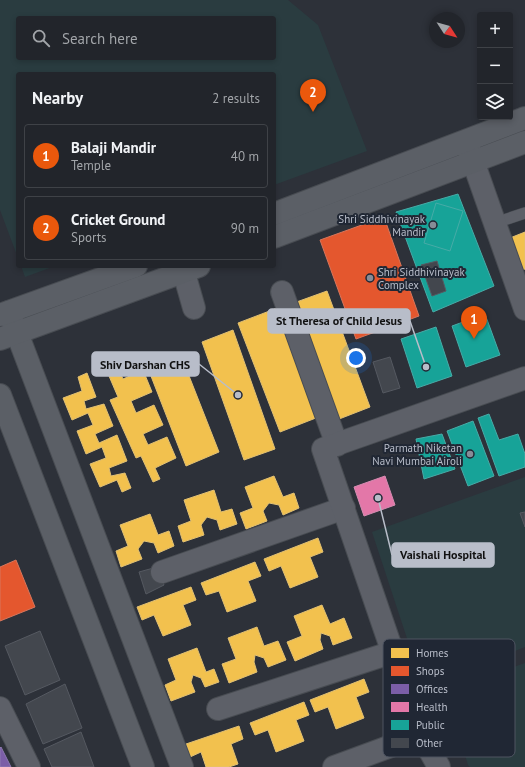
<!DOCTYPE html>
<html lang="en">
<head>
<meta charset="utf-8">
<style>
  :root { --surface:#22252b; --page:#2a2d33; --text:#f1f3f6; --muted:#a2a5a9; --line:#3f4247; --accent:#ea580c }
  body { margin:0; font-family:"PT Sans",sans-serif; background:var(--page); color:var(--text) }
  .controls { position:absolute; right:12px; top:12px; display:grid; overflow:hidden; border-radius:4px; box-shadow:0 2px 6px #0003 }
  .controls button { width:36px; height:36px; display:grid; place-items:center; padding:0; border:0; border-bottom:1px solid var(--line); background:var(--surface); color:var(--text); font:20px sans-serif }
  .compass { position:absolute; left:429px; top:12px; width:36px; height:36px; border-radius:50%; background:var(--surface); box-shadow:0 2px 6px #0003; rotate:126deg }
  .you { position:absolute; left:356px; top:358px; width:14px; height:14px; margin:-10px; border:3px solid #fff; border-radius:50%; background:#1a73e8; box-shadow:0 0 0 6px #1a73e833 }
  .badge { display:grid; place-items:center; width:26px; height:26px; border-radius:50%; background:var(--accent); color:#fff; font-size:13px; font-weight:700 }
  .pin { position:absolute; translate:-50% -33px; filter:drop-shadow(0 1px 2px #0008) }
  .pin::after { content:''; position:absolute; top:21px; width:14px; height:12px; background:inherit; clip-path:polygon(0 0,100% 0,50% 100%) }
  .list { margin:0; padding:0; list-style:none }
  h2 { display:flex; justify-content:space-between; align-items:center; height:52px; margin:0; padding:0 16px; font-size:17px }
  h2 small { font-size:13px; font-weight:400; color:var(--muted) }
  .list li { display:grid; grid-template-columns:26px 1fr auto; gap:12px; align-items:center; box-sizing:border-box; height:64px; margin:0 8px 8px; padding:0 8px; border:1px solid var(--line); border-radius:4px }
  .list b { display:block; font-size:15px; white-space:nowrap }
  .list p { margin:0; font-size:13px; white-space:nowrap; color:var(--muted) }
  .list em { font-size:13px; font-style:normal; color:var(--muted) }
  .icon { flex:none; width:22px; height:22px; fill:none; stroke:currentColor; stroke-width:2; stroke-linecap:round; stroke-linejoin:round }
  .map { position:relative; flex:none; width:525px; height:767px; overflow:hidden }
  .search { position:absolute; background:var(--surface); box-shadow:0 2px 6px #0003; left:16px; top:16px; width:260px; height:44px; display:flex; align-items:center; gap:10px; box-sizing:border-box; padding:0 14px; border-radius:4px; color:var(--muted); font-size:15px }
  .panel { position:absolute; background:var(--surface); box-shadow:0 2px 6px #0003; left:16px; top:72px; width:260px; height:196px; border-radius:4px }
  .map>svg:first-child { display:block }
</style>
</head>
<body>
<div class="map">
<svg width="525" height="767" viewBox="0 0 525 767">
  <rect width="100%" height="100%" fill="#2d3139"/>
  <g fill="#2a3c40" fill-rule="evenodd">
    <path d="M0,0H288L318,25L367,151L274,185V74H18V258L0,210ZM18,18H274V58H18Z"/>
    <polygon points="21,266 55,266 25,277"/>
    <polygon points="525,477 525,647 423,687 372,532"/>
    <polygon points="525,663 525,767 470,767 468,765 446,691"/>
  </g>
  <g fill="#f2c14e" stroke="#e1c073">
    <polygon points="525,232 525,269 516,272 505,240"/>
    <polygon points="327,291 370,407 334,421 291,304"/>
    <polygon points="280,307 321,416 280,432 238,323"/>
    <polygon points="233,330 275,449 244,460 202,342"/>
    <polygon points="182,358 219,452 186,466 149,371"/>
    <polygon points="116,364 123,379 143,370 152,392 131,401 136,413 154,405 163,425 143,434 148,445 167,437 176,458 155,468 160,479 153,482 141,456 136,458 110,400 118,397 106,369"/>
    <polygon points="87,373 96,397 84,401 86,409 104,404 113,426 95,434 99,443 117,435 127,461 109,468 111,476 125,473 131,488 122,492 117,480 100,487 90,464 106,458 102,447 86,454 77,431 93,425 88,413 72,420 63,398 82,391 78,377"/>
    <polygon points="274,476 283,497 294,493 299,508 283,515 279,505 269,503 263,511 267,521 246,529 240,513 253,508 245,487"/>
    <polygon points="214,490 221,512 232,509 237,524 220,530 217,520 207,517 201,525 204,535 183,542 178,526 191,521 184,500"/>
    <polygon points="150,514 158,535 169,531 174,546 158,553 154,543 144,541 138,549 142,559 121,567 116,551 128,546 120,525"/>
    <polygon points="318,538 323,552 310,557 318,577 290,588 281,566 269,571 264,559"/>
    <polygon points="255,562 261,576 248,581 256,601 227,612 219,591 206,595 201,583"/>
    <polygon points="191,587 196,600 183,605 191,625 163,636 154,615 142,620 137,607"/>
    <polygon points="322,605 330,624 344,618 352,638 333,645 330,636 321,633 320,640 323,649 295,661 287,642 302,636 294,616"/>
    <polygon points="257,627 264,646 278,641 286,660 268,667 264,658 255,655 254,662 257,672 229,683 222,664 236,659 228,638"/>
    <polygon points="197,648 206,672 214,669 219,682 205,687 201,678 193,675 191,682 195,692 171,701 165,685 176,680 168,659"/>
    <polygon points="364,679 369,692 356,697 364,718 336,729 328,707 315,712 310,700"/>
    <polygon points="304,702 309,715 296,720 304,741 276,752 268,730 255,735 250,723"/>
    <polygon points="239,726 243,739 231,744 238,764 229,767 206,767 201,752 190,757 186,744"/>
  </g>
  <g fill="#e4572e" stroke="#d7765c">
    <polygon points="384,217 419,316 356,339 320,240"/>
    <polygon points="16,560 35,607 0,621 0,567"/>
  </g>
  <polygon fill="#7b5ea7" stroke="#8d7ab1" points="1,747 11,767 0,767 0,748"/>
  <polygon fill="#e377a8" stroke="#d68cb2" points="385,476 395,505 364,516 354,487"/>
  <g fill="#17a398" stroke="#47aba7">
    <polygon points="458,194 494,286 433,312 396,212"/>
    <polygon points="436,203 463,211 450,251 424,243"/>
    <polygon points="485,314 500,355 466,367 452,326"/>
    <polygon points="436,327 452,376 417,388 401,339"/>
    <polygon points="489,414 499,440 518,434 525,454 525,467 499,476 478,418"/>
    <polygon points="473,421 494,476 468,486 447,431"/>
    <polygon points="442,434 455,469 424,479 416,439"/>
  </g>
  <g fill="#43474e" stroke="#555961">
    <polygon points="437,261 446,291 432,296 421,265"/>
    <polygon points="390,357 400,388 383,393 373,362"/>
    <polygon points="525,512 525,527 520,513"/>
    <polygon points="157,567 164,585 146,594 139,572"/>
    <polygon points="40,631 60,680 25,695 5,646"/>
    <polygon points="65,684 82,728 43,744 26,704"/>
    <polygon points="81,732 94,767 52,767 44,749"/>
  </g>
  <g fill="none" stroke-linecap="round" stroke-linejoin="round">
    <defs>
      <polyline id="lane" points="495,223 525,213"/>
      <g id="street">
        <polyline points="467,144 525,309"/>
        <polyline points="182,266 194,308"/>
        <polyline points="282,292 337,445"/>
        <polyline points="162,572 344,508"/>
        <polyline points="0,708 29,767"/>
        <polyline points="218,709 393,652"/>
        <polyline points="334,767 421,735"/>
        <polyline points="439,767 421,735 323,449 525,378"/>
      </g>
      <g id="secondary">
        <polyline points="274,214 525,118"/>
        <polyline points="274,237 525,142"/>
        <polyline points="9,312 182,767"/>
        <polyline points="0,315 136,266"/>
        <polyline points="0,339 199,266"/>
        <polyline points="0,395 143,767"/>
      </g>
    </defs>
    <use href="#lane" stroke="#484c52" stroke-width="12"/>
    <use href="#street" stroke="#484c52" stroke-width="24"/>
    <use href="#secondary" stroke="#484c52" stroke-width="24"/>
    <use href="#lane" stroke="#5d6068" stroke-width="11"/>
    <use href="#street" stroke="#5d6068" stroke-width="22"/>
    <use href="#secondary" stroke="#5b5f66" stroke-width="22"/>
  </g>
  <g fill="#878c97" stroke="#202734" stroke-width="1.5">
    <circle cx="433" cy="225" r="4"/>
    <circle cx="370" cy="278" r="4"/>
    <circle cx="470" cy="454" r="4"/>
  </g>
  <g text-anchor="middle" dominant-baseline="central" stroke-width="4" stroke-linejoin="round" paint-order="stroke">
    <g font-size="11" fill="#b8bdc9" stroke="#202734" text-anchor="end">
      <text x="425" y="219">Shri Siddhivinayak<tspan x="425" dy="13">Mandir</tspan></text>
      <text x="378" y="272" text-anchor="start">Shri Siddhivinayak<tspan x="378" dy="13">Complex</tspan></text>
      <text x="462" y="448">Parmath Niketan<tspan x="462" dy="13">Navi Mumbai Airoli</tspan></text>
    </g>
  </g>
  <rect x="383" y="639" width="132" height="118" rx="6" fill="#202734" stroke="#4e5461" stroke-width="1"/>
  <rect x="391" y="648" width="18" height="10" fill="#f2c14e"/>
  <rect x="391" y="666" width="18" height="10" fill="#e4572e"/>
  <rect x="391" y="684" width="18" height="10" fill="#7b5ea7"/>
  <rect x="391" y="702" width="18" height="10" fill="#e377a8"/>
  <rect x="391" y="720" width="18" height="10" fill="#17a398"/>
  <rect x="391" y="738" width="18" height="10" fill="#43474e"/>
  <g font-size="11" fill="#b8bdc9">
    <text x="416" y="657">Homes</text>
    <text x="416" y="675">Shops</text>
    <text x="416" y="693">Offices</text>
    <text x="416" y="711">Health</text>
    <text x="416" y="729">Public</text>
    <text x="416" y="747">Other</text>
  </g>
  <path fill="none" stroke="#b8bdc9" stroke-width="1.5" d="M426 367L410 321M238 395L199 364M378 498L392 555"/>
  <g fill="#b8bdc9" stroke="#202734" stroke-width="1.5">
    <circle cx="426" cy="367" r="4"/>
    <circle cx="238" cy="395" r="4"/>
    <circle cx="378" cy="498" r="4"/>
  </g>
  <g fill="#b8bdc9" stroke="#b8bdc9" stroke-width="1.5">
    <rect x="268" y="309" width="142" height="24" rx="4"/>
    <rect x="92" y="352" width="107" height="24" rx="4"/>
    <rect x="392" y="543" width="102" height="24" rx="4"/>
  </g>
  <g font-size="12" text-anchor="middle" font-weight="bold" fill="#111">
    <text x="339" y="325">St Theresa of Child Jesus</text>
    <text x="145" y="369">Shiv Darshan CHS</text>
    <text x="443" y="559">Vaishali Hospital</text>
  </g>
</svg>
<div class="controls">
<button>+</button>
<button>−</button>
<button><svg class="icon" aria-label="layers" viewBox="0 0 24 24"><path d="M12 4l9 5-9 5-9-5zM3 14l9 5 9-5"/></svg></button>
</div>
<svg class="compass" viewBox="-18 -18 36 36"><path d="M0-13l5 13h-10z" fill="#e53935"/><path d="M0 13l5-13h-10z" fill="#a2a5a9"/></svg>
<div class="you"></div>
<div class="pin badge" style="left:474px;top:339px">1</div>
<div class="pin badge" style="left:313px;top:112px">2</div>
<div class="search"><svg class="icon" aria-label="search" viewBox="0 0 24 24"><circle cx="10" cy="10" r="6"/><path d="M15 15l6 6"/></svg>Search here</div>
<section class="panel">
<h2>Nearby<small>2 results</small></h2>
<ul class="list">
<li><span class="badge">1</span><div><b>Balaji Mandir</b><p>Temple</p></div><em>40 m</em></li>
<li><span class="badge">2</span><div><b>Cricket Ground</b><p>Sports</p></div><em>90 m</em></li>
</ul>
</section>
</div>
</body>
</html>
